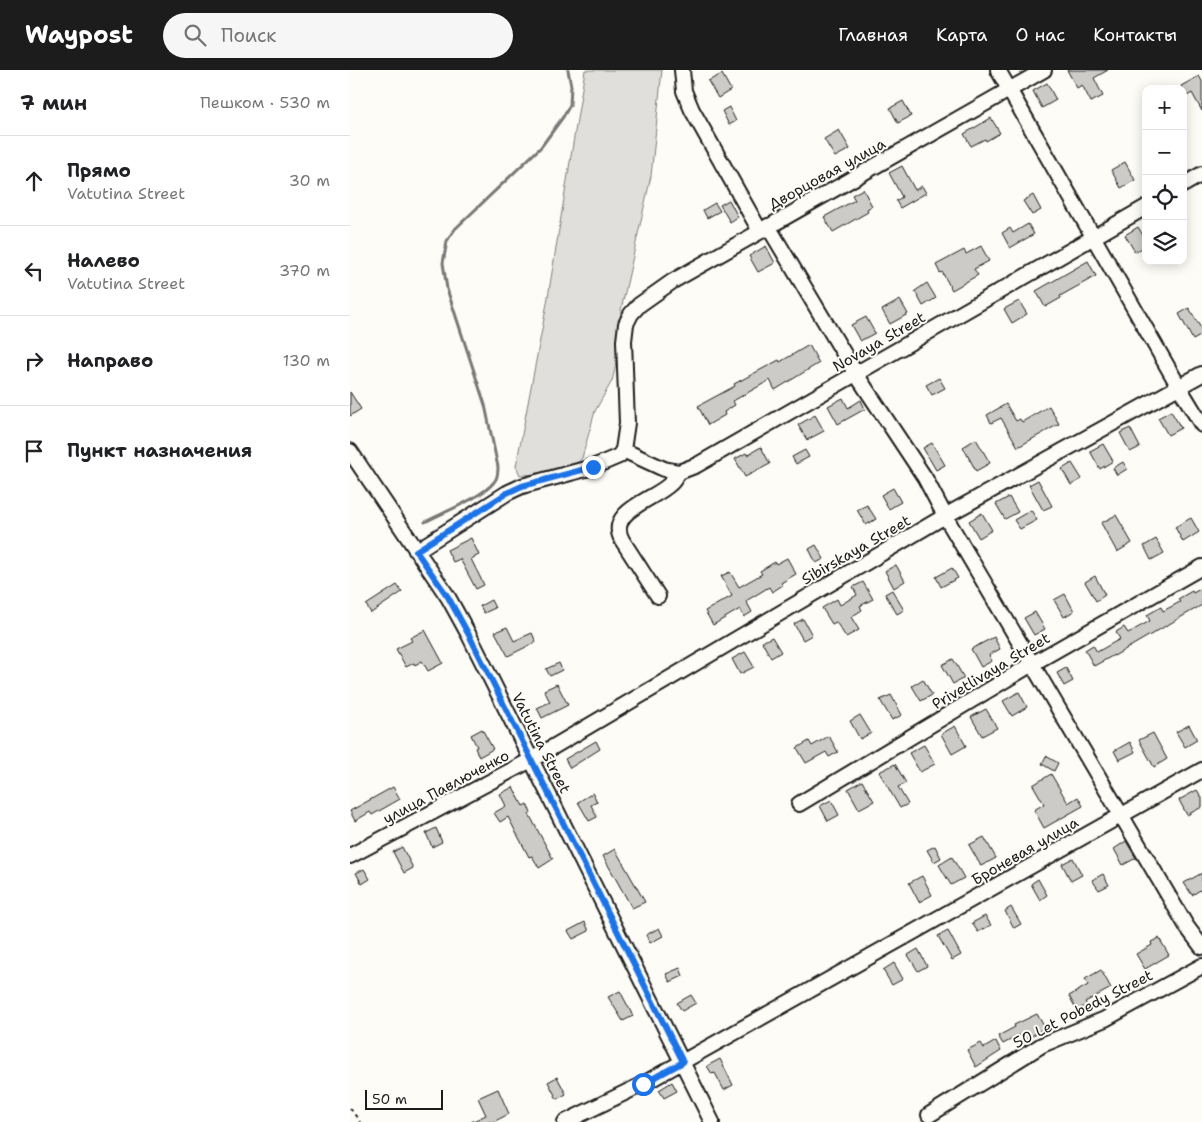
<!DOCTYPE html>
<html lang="ru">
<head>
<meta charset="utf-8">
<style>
  :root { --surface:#fff; --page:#f6f6f6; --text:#202124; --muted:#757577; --line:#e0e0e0; --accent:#1c1c1c }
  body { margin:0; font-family:"Shantell Sans",sans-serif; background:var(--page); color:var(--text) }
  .controls { position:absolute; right:15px; top:15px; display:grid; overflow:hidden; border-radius:10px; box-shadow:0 2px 12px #0003 }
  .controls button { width:45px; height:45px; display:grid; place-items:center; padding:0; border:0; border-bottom:1px solid var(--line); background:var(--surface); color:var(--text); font:25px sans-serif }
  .scale { position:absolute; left:15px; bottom:12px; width:78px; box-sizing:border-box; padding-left:5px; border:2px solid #1c1c1c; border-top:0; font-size:14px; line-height:18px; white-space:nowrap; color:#1c1c1c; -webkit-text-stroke:4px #fdfcf7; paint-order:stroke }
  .stop { position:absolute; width:15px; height:15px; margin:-11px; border:4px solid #1a73e8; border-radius:50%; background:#fff }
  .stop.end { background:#1a73e8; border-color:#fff; box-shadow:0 1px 5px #0008 }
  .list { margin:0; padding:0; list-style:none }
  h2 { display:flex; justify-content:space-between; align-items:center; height:65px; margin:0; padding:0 20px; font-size:21px }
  h2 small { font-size:16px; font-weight:400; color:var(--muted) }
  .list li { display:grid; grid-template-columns:32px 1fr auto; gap:15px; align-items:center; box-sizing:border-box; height:90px; padding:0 20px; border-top:1px solid var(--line) }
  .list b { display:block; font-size:19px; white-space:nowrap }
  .list p { margin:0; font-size:16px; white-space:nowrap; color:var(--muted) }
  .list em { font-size:16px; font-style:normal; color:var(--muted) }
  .icon { flex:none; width:28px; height:28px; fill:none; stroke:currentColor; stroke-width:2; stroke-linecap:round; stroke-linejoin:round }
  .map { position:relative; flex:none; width:852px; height:1052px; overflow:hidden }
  header { display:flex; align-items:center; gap:30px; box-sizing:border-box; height:70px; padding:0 25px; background:var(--accent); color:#fff }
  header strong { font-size:24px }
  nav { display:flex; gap:28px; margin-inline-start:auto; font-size:18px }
  .search { width:350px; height:45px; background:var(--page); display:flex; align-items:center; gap:12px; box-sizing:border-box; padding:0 18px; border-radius:28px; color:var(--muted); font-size:19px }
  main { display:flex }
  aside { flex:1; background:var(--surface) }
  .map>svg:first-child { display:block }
</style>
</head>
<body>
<header>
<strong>Waypost</strong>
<div class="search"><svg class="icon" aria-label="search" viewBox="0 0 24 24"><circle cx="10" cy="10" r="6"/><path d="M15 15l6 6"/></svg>Поиск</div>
<nav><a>Главная</a><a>Карта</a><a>О нас</a><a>Контакты</a></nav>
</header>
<main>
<aside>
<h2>7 мин<small>Пешком · 530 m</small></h2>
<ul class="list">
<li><svg class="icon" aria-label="ahead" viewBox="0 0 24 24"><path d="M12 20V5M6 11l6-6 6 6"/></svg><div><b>Прямо</b><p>Vatutina Street</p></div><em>30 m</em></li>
<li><svg class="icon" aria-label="left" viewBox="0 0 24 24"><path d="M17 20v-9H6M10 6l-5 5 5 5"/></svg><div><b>Налево</b><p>Vatutina Street</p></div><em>370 m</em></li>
<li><svg class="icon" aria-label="right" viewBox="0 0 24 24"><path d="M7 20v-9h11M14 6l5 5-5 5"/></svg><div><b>Направо</b></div><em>130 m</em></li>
<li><svg class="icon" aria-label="arrive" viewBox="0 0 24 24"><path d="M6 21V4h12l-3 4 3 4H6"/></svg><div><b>Пункт назначения</b></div></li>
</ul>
</aside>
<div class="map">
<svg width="852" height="1052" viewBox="0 0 852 1052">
  <rect width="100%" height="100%" fill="#fdfcf7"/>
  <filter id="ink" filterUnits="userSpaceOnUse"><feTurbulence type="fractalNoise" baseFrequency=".02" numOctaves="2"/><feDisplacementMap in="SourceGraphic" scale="10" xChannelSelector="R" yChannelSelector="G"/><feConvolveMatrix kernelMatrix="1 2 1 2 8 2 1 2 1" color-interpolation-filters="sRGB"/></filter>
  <g filter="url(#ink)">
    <polygon fill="#e0dfdb" stroke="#7e7e7c" points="235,0 312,0 301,106 271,240 265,299 262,311 245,341 232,388 227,394 196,404 170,405 166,396 197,233"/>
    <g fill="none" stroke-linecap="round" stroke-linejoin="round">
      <path stroke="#797876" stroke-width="3" d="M75,452C92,443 133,427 144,412C148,408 148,402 148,397L135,335L97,219L93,193L97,171L105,159L191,77L213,47L220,35L221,16L218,0"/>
    </g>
    <g fill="#cccbc8" stroke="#1c1c1c">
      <polygon points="717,0 758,0 744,8 753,26 741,32 732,15 727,18"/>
      <polygon points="372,4 381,20 368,28 358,11"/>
      <polygon points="849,6 852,11 852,41 842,23 837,26 831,16"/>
      <polygon points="697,13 706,30 692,38 683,21"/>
      <polygon points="553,31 561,46 548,53 540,38"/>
      <polygon points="379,37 386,51 379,55 372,41"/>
      <polygon points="641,48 650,63 636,71 635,69 621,76 614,64"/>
      <polygon points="489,60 500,79 485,87 474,69"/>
      <polygon points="775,92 785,110 771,118 761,100"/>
      <polygon points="552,96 565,120 572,116 576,123 550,138 546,131 552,127 539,103"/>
      <polygon points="513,119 522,136 517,139 518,142 483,162 474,147 505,130 502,125"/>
      <polygon points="683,125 691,140 682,145 673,131"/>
      <polygon points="379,130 388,147 380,152 370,135"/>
      <polygon points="365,133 370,141 357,148 353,140"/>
      <polygon points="678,154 684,164 660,178 652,163 660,158 663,163"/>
      <polygon points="788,157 796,170 796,176 785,182 775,165"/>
      <polygon points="416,176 425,193 408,202 399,186"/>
      <polygon points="631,176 639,191 624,199 628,205 602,220 592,202 590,203 586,195 614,180 616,184"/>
      <polygon points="738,191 746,206 710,226 711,228 695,237 686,221"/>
      <polygon points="577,213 586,228 573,236 565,221"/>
      <polygon points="550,230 558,244 540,254 532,240"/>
      <polygon points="669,231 677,244 662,253 654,239"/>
      <polygon points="839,238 852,260 852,265 843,270 829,244"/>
      <polygon points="516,247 525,263 510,271 501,255"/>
      <polygon points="459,275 469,293 425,320 420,310 383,331 385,335 374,342 375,345 358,355 348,336 385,316 384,314 429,290 430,292"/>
      <polygon points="589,308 595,318 582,325 576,315"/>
      <polygon points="0,322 11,339 0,346"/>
      <polygon points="493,328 498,338 511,330 515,339 488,354 478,336"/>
      <polygon points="656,334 666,351 670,349 672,352 699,336 709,354 668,377 651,348 641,353 637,345"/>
      <polygon points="821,341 831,358 818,365 808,348"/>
      <polygon points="465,345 474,361 457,370 448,355"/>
      <polygon points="780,358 790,377 780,382 770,363"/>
      <polygon points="626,369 640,393 626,401 613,377"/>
      <polygon points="582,373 595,395 586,400 573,378"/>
      <polygon points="753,374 763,391 750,399 740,381"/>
      <polygon points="411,377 420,394 395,407 385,389 396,383 397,385"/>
      <polygon points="455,380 459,387 446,394 442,387"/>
      <polygon points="773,392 777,399 767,405 763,398"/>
      <polygon points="722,393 732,409 721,415 712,399"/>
      <polygon points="688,410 702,436 693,440 679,415"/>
      <polygon points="543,418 551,432 539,439 531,425"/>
      <polygon points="659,427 668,442 655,449 646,434"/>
      <polygon points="517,435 526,449 516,455 507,440"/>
      <polygon points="681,440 687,450 670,459 664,450"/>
      <polygon points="632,443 642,460 629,468 619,451"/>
      <polygon points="766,445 782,473 767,482 751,453"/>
      <polygon points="841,448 849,462 833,472 825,457"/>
      <polygon points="121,468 129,485 121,489 134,515 126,519 110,489 103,492 97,480"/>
      <polygon points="806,469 814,483 801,490 794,476"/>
      <polygon points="466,475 474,489 466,493 459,479"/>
      <polygon points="437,488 446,504 431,513 433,515 422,522 419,517 396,531 402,542 394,547 390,539 363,555 355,541 382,526 371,506 380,502 389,517 412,504 410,501 425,492 426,494"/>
      <polygon points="546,495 555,511 544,518 535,501"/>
      <polygon points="602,498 608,508 591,517 586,507"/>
      <polygon points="745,506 755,525 746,531 735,512"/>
      <polygon points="513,512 523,529 510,536 512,540 501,547 509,560 496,567 486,552 482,554 472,538 487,529 490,535 507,525 503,517"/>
      <polygon points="47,515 52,522 21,543 16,535"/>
      <polygon points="852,518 852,535 764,586 764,585 744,596 735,580 743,575 747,582 770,569 766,562 774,557 778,563 800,551 797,545 811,537 813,541 830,532 828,529 842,521 843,523"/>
      <polygon points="542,520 554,540 547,544 535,524"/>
      <polygon points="715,524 724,541 714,547 704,530"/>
      <polygon points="141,530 145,538 134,543 130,536"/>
      <polygon points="685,542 695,559 684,565 674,548"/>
      <polygon points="453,549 462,565 453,570 444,554"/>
      <polygon points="157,557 164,571 182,563 186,572 158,586 145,562"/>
      <polygon points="75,560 93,593 78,601 72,591 65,595 64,593 56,597 46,579 62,571 60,568"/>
      <polygon points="422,567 431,582 421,588 412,572"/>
      <polygon points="644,567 650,579 639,585 642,591 631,597 621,579"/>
      <polygon points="395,582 404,597 390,604 382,589"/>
      <polygon points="603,589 614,608 603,614 592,595"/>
      <polygon points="209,593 212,600 200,606 196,599"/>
      <polygon points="716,598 723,611 714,616 707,603"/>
      <polygon points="573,609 582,625 571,631 562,616"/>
      <polygon points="207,614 218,635 192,648 187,638 200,632 194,620"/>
      <polygon points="669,622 677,637 662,646 653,631"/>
      <polygon points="541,625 552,645 542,650 530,630"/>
      <polygon points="636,639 647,658 632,666 621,647"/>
      <polygon points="510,645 521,663 510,669 500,651"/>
      <polygon points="839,655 847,670 835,677 826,662"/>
      <polygon points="605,656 616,676 602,684 591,664"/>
      <polygon points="132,659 143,679 129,687 125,678 127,677 121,665"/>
      <polygon points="803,663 817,689 804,697 789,670"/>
      <polygon points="479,666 488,682 479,687 476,682 456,693 447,678 459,671 462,676"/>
      <polygon points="246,671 250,679 220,698 215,689"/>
      <polygon points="780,672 785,682 769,690 764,681"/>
      <polygon points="574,675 585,694 570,702 559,683"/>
      <polygon points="696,686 708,693 704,701 692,694"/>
      <polygon points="545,694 556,713 548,717 558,734 550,738 529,702"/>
      <polygon points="701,704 718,733 728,727 733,736 694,758 684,740 694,734 683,715"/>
      <polygon points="512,711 524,731 509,739 498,719"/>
      <polygon points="43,717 50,729 22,745 20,742 5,751 0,741"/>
      <polygon points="163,717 173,736 177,734 181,743 179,744 203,789 189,798 182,786 179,787 158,747 150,752 144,743 156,736 150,724"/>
      <polygon points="847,720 852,728 852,737 837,745 829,730"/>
      <polygon points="243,723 247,732 241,735 247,747 239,751 228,732"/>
      <polygon points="481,730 489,745 478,751 470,736"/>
      <polygon points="86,758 92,772 82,777 76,763"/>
      <polygon points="634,767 646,788 631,796 619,775"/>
      <polygon points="776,771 786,788 773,795 764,779"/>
      <polygon points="585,776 591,788 584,792 577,780"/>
      <polygon points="52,777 63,798 54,803 43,782"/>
      <polygon points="265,779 295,832 282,838 253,786"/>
      <polygon points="602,787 614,808 601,815 589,795"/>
      <polygon points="723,788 732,805 721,811 712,794"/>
      <polygon points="14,799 20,809 12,814 6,803"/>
      <polygon points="852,803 852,819 842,825 834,813"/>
      <polygon points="753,804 759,815 749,820 742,810"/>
      <polygon points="572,806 582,825 569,832 559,813"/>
      <polygon points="688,809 697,825 690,830 681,814"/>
      <polygon points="661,837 671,854 664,858 655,841"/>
      <polygon points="635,846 641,855 628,862 622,853"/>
      <polygon points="235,852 239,861 223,869 218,861"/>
      <polygon points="309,858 313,866 300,873 296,865"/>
      <polygon points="598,861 611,885 602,890 588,866"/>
      <polygon points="809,868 819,885 795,899 786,884 802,875 801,872"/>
      <polygon points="568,879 577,896 568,901 558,885"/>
      <polygon points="544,893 553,909 542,915 533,900"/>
      <polygon points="330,898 333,906 320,912 316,904"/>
      <polygon points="751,900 761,918 735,932 737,935 727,940 719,926 738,915 735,909"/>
      <polygon points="270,921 283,946 273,951 258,927"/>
      <polygon points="341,925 346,933 332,941 327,933"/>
      <polygon points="687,944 695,958 673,971 670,965 653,974 648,966 665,957 664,955"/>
      <polygon points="646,971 651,981 626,997 617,980 631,973 634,978"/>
      <polygon points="370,989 383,1015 374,1020 365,1003 362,1004 357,996"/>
      <polygon points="207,1007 216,1024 207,1029 198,1012"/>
      <polygon points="322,1012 327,1021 314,1028 309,1020"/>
      <polygon points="148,1019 159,1044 143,1052 121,1052 136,1045 128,1028"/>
    </g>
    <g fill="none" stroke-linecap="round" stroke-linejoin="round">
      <defs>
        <g id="minor">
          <polyline points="332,0 334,21 342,40 410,161"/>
          <polyline points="648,0 829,317 852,355"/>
          <polyline points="833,115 852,104"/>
          <polyline points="418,156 506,304 575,408 595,446 837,857 852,877"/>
          <polyline points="273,380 314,399 329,402 347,395 796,137"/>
          <polyline points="0,381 98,527 120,567 362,1052"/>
          <polyline points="66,481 157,423 172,416 243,397 269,386 273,380 277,353 274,271 276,254 281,244 289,235 323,211 694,0"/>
          <path d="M308,526L272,470C256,441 304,430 320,414C324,411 326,406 329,402"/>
          <polyline points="449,734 682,594 852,497"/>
          <polyline points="0,786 181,690 595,446 852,304"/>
          <polyline points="579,1045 692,975 755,949 852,896"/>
          <polyline points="215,1052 293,1014 852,700"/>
        </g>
      </defs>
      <use href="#minor" stroke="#1c1c1c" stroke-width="18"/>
      <polyline stroke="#1c1c1c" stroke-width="2" stroke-dasharray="4 4" stroke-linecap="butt" points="0,1038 10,1052"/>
      <use href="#minor" stroke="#fdfcf7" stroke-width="14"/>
    </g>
  </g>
  <g fill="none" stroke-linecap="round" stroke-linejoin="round" filter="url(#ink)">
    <polyline stroke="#1a73e8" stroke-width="6" points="243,397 172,416 157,423 66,481 98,527 120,567 333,992 293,1014"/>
  </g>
  <g text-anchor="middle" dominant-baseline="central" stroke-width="4" stroke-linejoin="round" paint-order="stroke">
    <g font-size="15" fill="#1c1c1c" stroke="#fdfcf7">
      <text transform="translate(477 104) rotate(-29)">Дворцовая улица</text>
      <text transform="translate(529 272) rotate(-30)">Novaya Street</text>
      <text transform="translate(506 480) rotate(-30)">Sibirskaya Street</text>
      <text transform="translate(641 601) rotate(-31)">Privetlivaya Street</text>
      <text transform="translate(191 673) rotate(63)">Vatutina Street</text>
      <text transform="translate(96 717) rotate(-28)">улица Павлюченко</text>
      <text transform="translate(675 781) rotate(-30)">Броневая улица</text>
      <text transform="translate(733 939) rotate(-27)">50 Let Pobedy Street</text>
    </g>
  </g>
</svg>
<div class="controls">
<button>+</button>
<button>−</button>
<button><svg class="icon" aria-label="locate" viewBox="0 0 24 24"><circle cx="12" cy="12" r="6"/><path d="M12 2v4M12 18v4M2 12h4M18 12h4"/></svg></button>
<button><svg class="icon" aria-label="layers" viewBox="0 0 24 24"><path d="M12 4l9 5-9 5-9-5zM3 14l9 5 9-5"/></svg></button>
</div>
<div class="scale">50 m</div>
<div class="stop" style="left:293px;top:1014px"></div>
<div class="stop end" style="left:243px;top:397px"></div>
</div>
</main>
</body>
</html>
